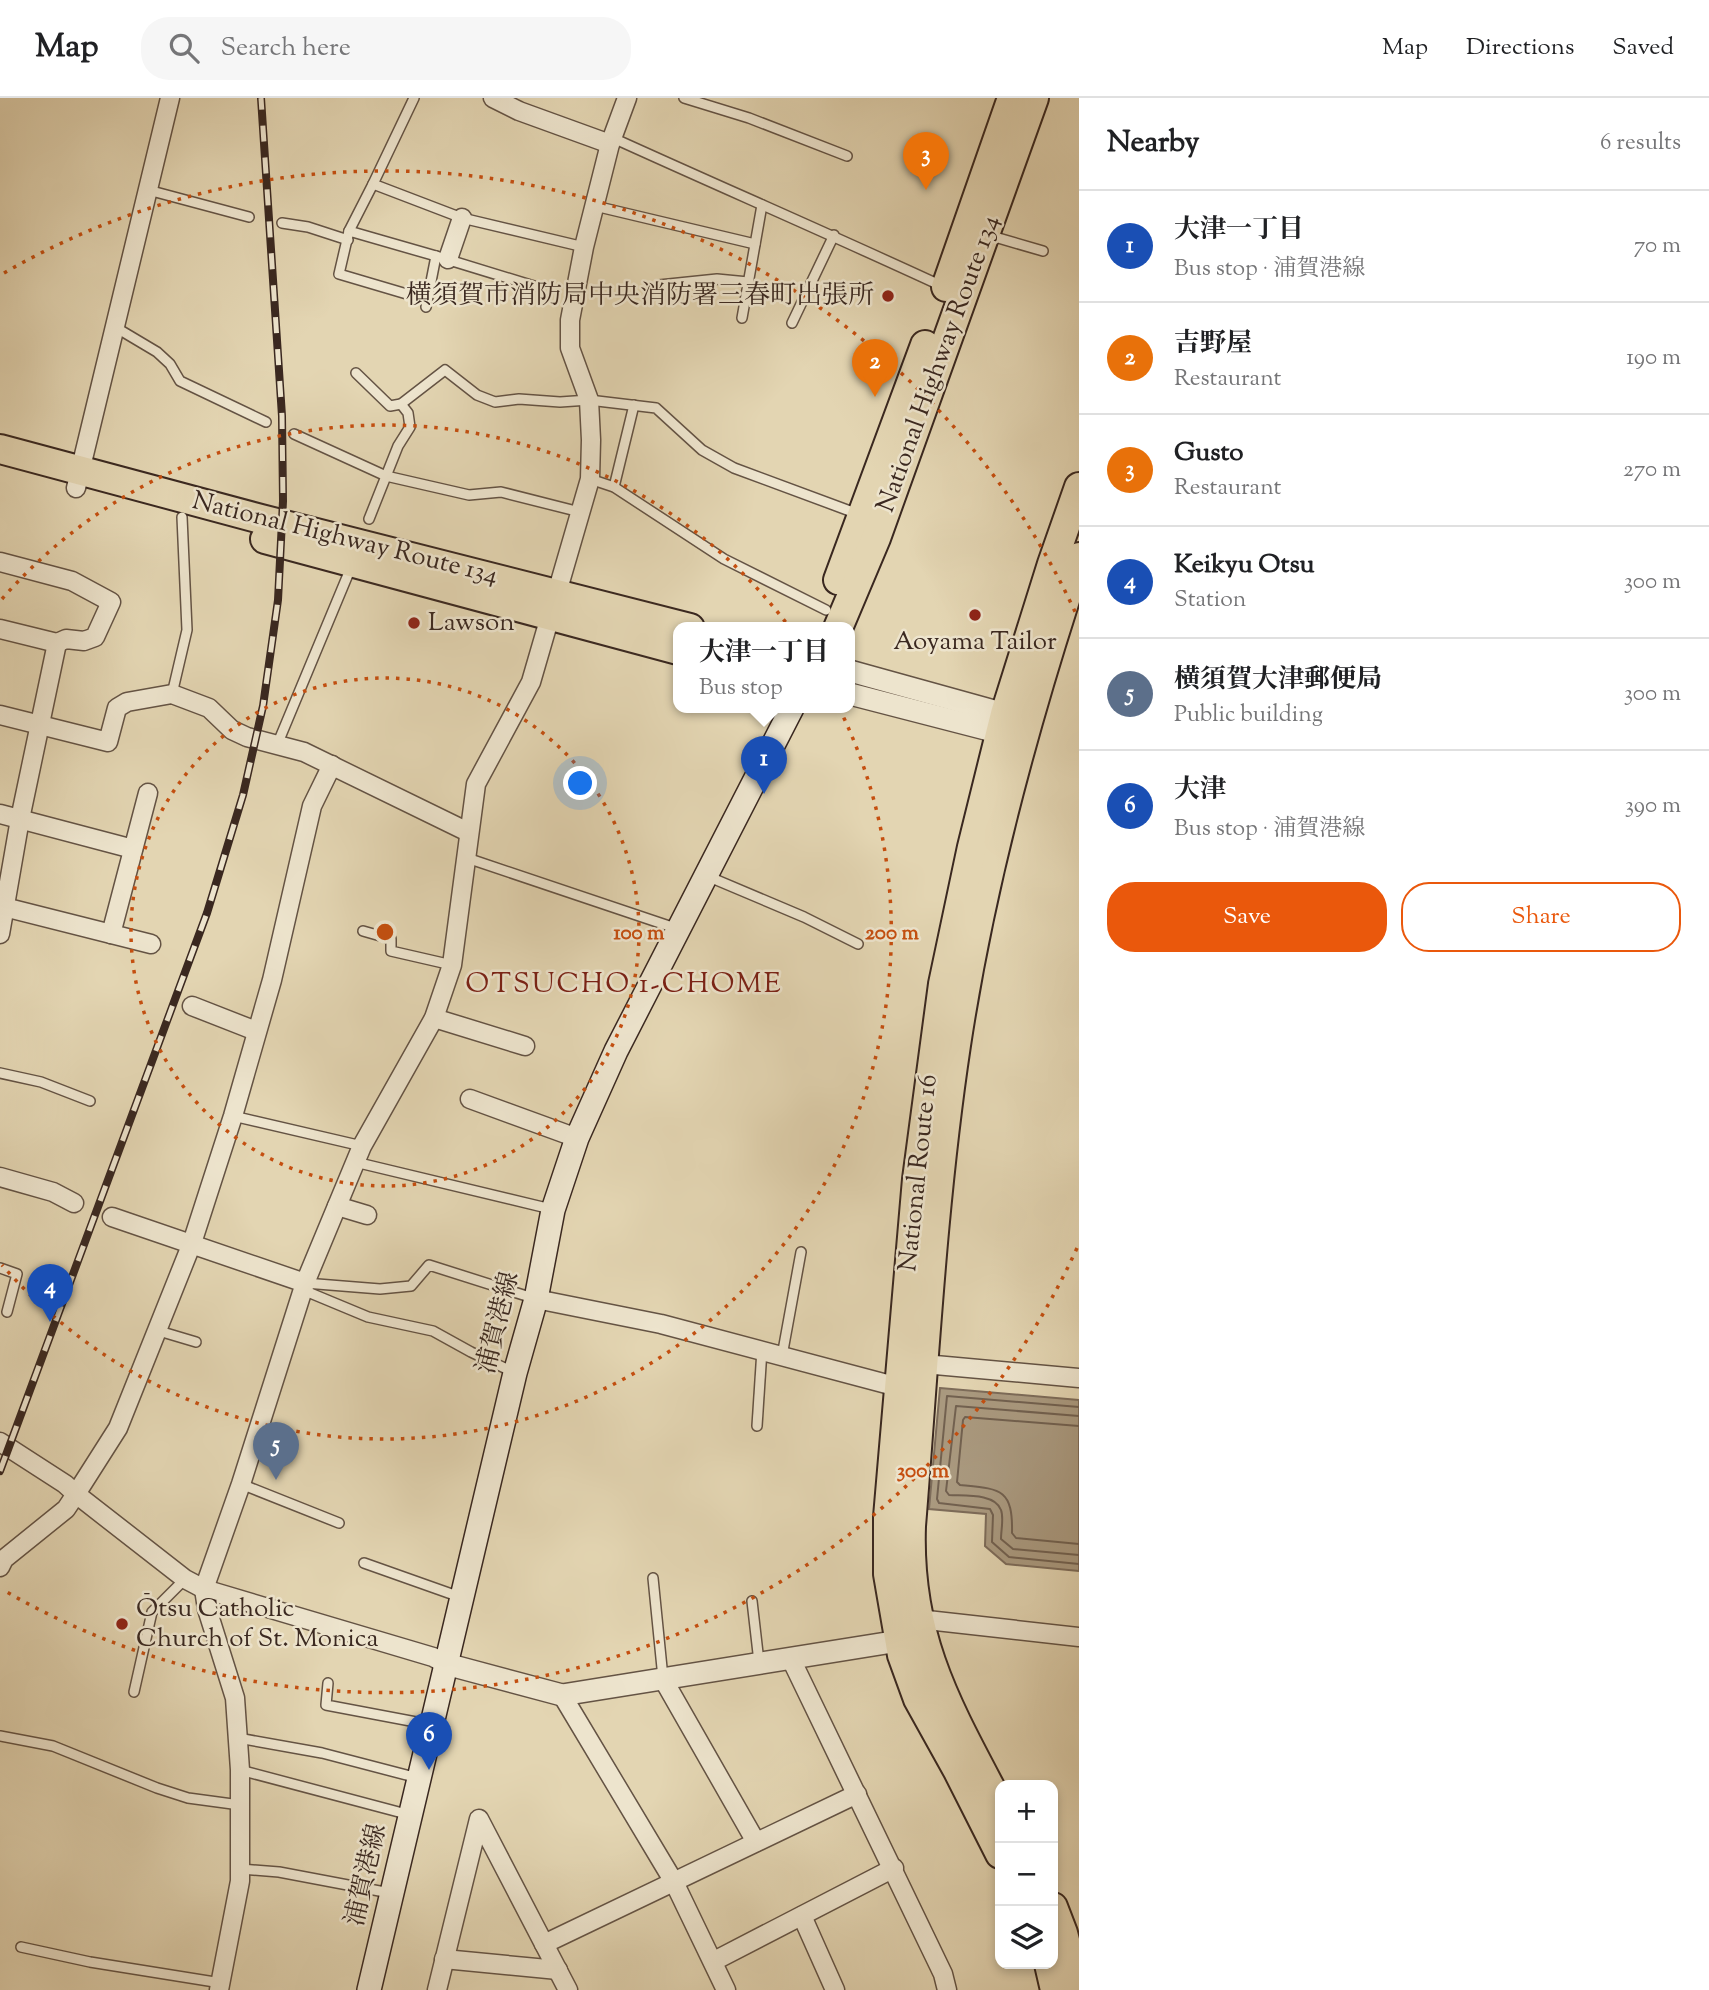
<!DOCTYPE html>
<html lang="en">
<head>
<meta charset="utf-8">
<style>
  :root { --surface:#fff; --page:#f6f6f6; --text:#202124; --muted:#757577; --line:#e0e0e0; --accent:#ea580c }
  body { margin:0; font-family:"Sorts Mill Goudy","Noto Serif JP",serif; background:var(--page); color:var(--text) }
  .controls { position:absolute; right:21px; bottom:21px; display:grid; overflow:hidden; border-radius:14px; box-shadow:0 4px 10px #0003 }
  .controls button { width:63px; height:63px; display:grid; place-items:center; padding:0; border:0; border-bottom:2px solid var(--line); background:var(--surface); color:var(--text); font:35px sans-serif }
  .you { position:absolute; left:581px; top:686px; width:24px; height:24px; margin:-18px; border:5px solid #fff; border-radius:50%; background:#1a73e8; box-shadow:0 0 0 10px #1a73e833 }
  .badge { display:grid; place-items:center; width:46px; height:46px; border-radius:50%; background:var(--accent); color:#fff; font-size:23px; font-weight:700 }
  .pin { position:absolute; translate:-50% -58px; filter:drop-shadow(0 2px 4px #0008) }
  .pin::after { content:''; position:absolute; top:37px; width:24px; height:21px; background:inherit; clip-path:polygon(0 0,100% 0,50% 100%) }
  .popup { position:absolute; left:673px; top:524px; width:182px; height:91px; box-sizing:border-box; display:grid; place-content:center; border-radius:14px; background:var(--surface); filter:drop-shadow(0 2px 5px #0005); font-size:23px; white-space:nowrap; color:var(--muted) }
  .popup b { font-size:26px; color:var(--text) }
  .popup::after { content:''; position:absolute; left:50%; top:100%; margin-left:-14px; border:14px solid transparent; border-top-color:var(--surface) }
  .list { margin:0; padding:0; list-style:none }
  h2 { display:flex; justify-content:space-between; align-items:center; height:91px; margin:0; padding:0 28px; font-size:30px }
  h2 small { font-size:23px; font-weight:400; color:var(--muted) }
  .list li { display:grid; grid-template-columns:46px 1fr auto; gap:21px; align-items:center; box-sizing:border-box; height:112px; padding:0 28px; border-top:2px solid var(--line) }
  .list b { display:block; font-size:26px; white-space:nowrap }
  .list p { margin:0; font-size:23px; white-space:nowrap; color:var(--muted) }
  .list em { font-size:23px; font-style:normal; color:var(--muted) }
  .actions { display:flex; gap:14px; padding:21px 28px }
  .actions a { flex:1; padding:16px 0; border:2px solid var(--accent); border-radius:28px; text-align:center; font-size:24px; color:var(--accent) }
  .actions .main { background:var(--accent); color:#fff }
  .icon { flex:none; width:38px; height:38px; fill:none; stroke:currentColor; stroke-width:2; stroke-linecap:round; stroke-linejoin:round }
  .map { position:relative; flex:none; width:1079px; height:1892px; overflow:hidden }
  header { display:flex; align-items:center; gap:42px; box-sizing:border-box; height:98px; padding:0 35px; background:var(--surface); border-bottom:2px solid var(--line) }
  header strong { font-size:33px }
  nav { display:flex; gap:38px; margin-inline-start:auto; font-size:24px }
  .search { width:490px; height:63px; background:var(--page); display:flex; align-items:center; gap:18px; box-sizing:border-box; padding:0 24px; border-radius:28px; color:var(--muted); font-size:26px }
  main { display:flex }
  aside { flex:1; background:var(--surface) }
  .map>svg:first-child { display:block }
</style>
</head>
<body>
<header>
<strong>Map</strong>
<div class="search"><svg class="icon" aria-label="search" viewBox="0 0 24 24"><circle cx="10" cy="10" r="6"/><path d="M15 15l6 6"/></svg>Search here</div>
<nav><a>Map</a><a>Directions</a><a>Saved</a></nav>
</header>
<main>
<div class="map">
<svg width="1079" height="1892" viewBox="0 0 1079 1892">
  <rect width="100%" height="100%" fill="#e3d5b2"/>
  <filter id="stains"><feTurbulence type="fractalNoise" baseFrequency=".00286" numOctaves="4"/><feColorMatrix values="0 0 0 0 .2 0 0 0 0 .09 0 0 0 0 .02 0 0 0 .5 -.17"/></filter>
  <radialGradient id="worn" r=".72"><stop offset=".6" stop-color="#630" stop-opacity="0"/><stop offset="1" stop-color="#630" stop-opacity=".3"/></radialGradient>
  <polygon fill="#aa9a80" stroke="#7d6c5a" stroke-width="2" points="940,1290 1079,1302 1079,1473 1006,1466 985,1448 986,1416 929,1411"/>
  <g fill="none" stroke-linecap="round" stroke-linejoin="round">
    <g stroke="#726150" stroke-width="2">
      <polyline points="1079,1309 947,1298 937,1401 939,1405 990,1411 993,1417 992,1444 1009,1459 1079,1466"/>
      <path d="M1079,1318L956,1308L946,1393L949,1397C964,1398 995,1395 1001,1412C1004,1420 1001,1432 1001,1441L1013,1451L1079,1457"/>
      <path d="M1079,1328L965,1319L963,1322L957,1384L960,1387C1000,1391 1013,1390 1012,1435L1016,1440L1079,1446"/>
    </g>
    <defs>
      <g id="service">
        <polyline points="414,0 373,86 462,120 584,149"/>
        <polyline points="684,0 749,20 847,58"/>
        <path d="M613,40C723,90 834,138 944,189"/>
        <polyline points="373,86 349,133 339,176 427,202"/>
        <polyline points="148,92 249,119"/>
        <polyline points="595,108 755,146"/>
        <polyline points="282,125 308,129 348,142"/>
        <polyline points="349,133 436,158"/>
        <polyline points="988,137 1043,153"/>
        <polyline points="659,187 717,181 748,184"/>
        <polyline points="426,209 436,158 534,188"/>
        <polyline points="742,220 762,107"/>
        <polyline points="792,225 834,137"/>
        <polyline points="115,229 157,254 170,266 180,283 266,324"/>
        <polyline points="356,275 390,308 401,306 445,272 477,297 495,304 519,301 560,304 589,302 656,310 702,352 734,370 858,416"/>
        <polyline points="294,336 386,378 469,397 501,394 580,414"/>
        <polyline points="590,381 614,389 724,461 826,512"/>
        <polyline points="614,389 634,307"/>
        <polyline points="369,421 398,348 410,329 408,315 401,306"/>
        <polyline points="172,596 187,532 182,419"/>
        <polyline points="277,647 352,467"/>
        <polyline points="467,760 678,831"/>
        <polyline points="707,778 804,819 858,846"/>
        <polyline points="363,833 391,841 391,853 452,867"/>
        <polyline points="0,975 41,984 90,1003"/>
        <polyline points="233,1018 362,1048"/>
        <polyline points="355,1064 551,1111"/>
        <polyline points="0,1170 17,1176 7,1214"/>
        <polyline points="305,1185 380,1191 411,1188 429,1167 536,1201"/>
        <polyline points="303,1192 368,1219 433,1233 471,1254 513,1274"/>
        <polyline points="159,1233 196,1244"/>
        <polyline points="782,1258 801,1154"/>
        <polyline points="757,1328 762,1252"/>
        <polyline points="241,1386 339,1425"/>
        <polyline points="364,1465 460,1499"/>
        <polyline points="653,1480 663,1580"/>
        <polyline points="752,1503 759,1564"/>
        <polyline points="328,1585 326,1607 416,1624"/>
        <polyline points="134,1594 152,1514 185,1481"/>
        <polyline points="0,1638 53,1648 157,1690 188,1700 240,1707"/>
        <polyline points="238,1640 322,1655 418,1680"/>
        <polyline points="240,1672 410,1717"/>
        <polyline points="241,1771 279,1774 390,1795"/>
        <polyline points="21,1849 90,1864 221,1885"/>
      </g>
      <g id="minor">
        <polyline points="493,0 519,13 610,46"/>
        <polyline points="448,161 462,120"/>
        <polyline points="76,390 170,0"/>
        <polyline points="0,464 72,483 111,504 95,539 84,543 66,541 57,545 0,531"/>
        <polyline points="0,617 108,644 117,610 127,604 172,596 209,610 232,632 247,639 304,654 468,734"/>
        <polyline points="0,716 133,751"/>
        <polyline points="0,808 151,846"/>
        <polyline points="0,836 20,721 57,545"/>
        <polyline points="111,836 148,695"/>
        <polyline points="192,908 256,933"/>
        <polyline points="434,920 525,948"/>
        <polyline points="470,1001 577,1040"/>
        <polyline points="0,1079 53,1094 74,1105"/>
        <polyline points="337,1108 367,1117"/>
        <polyline points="112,1119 305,1185"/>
        <polyline points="536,1201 661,1226 898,1289 924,1266 1079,1280"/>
        <polyline points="0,1344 65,1386 76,1396 118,1330 192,1145 233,1018 272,882 312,708 332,667"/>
        <polyline points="0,1469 4,1461 66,1411 76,1396 185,1481 204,1491 433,1559 446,1566"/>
        <polyline points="918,1521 1079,1539"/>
        <polyline points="791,1561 943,1876 947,1892"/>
        <polyline points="663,1581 756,1744"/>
        <polyline points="562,1597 674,1784 726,1892"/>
        <polyline points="802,1818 835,1892"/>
        <polyline points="544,1846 857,1696"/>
        <polyline points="444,1861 558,1872"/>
        <polyline points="714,1863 894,1770"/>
        <polyline points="219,1892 240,1783 240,1672 235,1600 207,1511 204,1491 241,1386 305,1185 362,1048 434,920 452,867 476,686 531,584 590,381 591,342 589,302 570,250 570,222 584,149 610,46 627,0"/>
        <polyline points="437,1892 479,1721 568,1892"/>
      </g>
      <g id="tertiary">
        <polyline points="850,573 1005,616 1015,623"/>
        <polyline points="850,596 1001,635 1013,633"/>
        <polyline points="446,1566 562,1597 880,1546 899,1543 907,1533"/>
      </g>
      <polyline id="secondary" points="369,1892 515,1275 536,1201 553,1112 577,1040 616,953 792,610"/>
      <g id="trunk">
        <polyline points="946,189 1012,0"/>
        <polyline points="0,351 261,421 690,530"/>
        <polyline points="265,441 678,552"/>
        <polyline points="838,482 925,247"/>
        <polyline points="838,530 876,440 1034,0"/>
        <path d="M1000,1708C949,1611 907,1542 911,1428C924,1268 932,1106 956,947C981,781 1026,618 1079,459"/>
        <polyline points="1000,1756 958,1673 918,1601 902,1557 888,1476 888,1419 917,1081 943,886 972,749 1005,616 1052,466 1079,389"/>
        <polyline points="1053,1809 1063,1835 1078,1892"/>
        <polyline points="1049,1866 1055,1892"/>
      </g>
    </defs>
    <use href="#service" stroke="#645344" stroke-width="12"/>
    <use href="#minor" stroke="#645344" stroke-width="21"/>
    <use href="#tertiary" stroke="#645344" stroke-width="24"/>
    <use href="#secondary" stroke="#3a2820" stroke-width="26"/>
    <use href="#trunk" stroke="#3a2820" stroke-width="32"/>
    <use href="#service" stroke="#ede4cd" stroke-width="9"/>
    <use href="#minor" stroke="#ede4cd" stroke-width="18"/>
    <use href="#tertiary" stroke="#ede4cd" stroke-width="21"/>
    <use href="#secondary" stroke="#ede4cd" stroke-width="23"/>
    <use href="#trunk" stroke="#e3d5b2" stroke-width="28"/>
    <defs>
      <polyline id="rail" points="0,1373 207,815 243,697 263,608 278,502 283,403 282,318 261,0"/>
    </defs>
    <use href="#rail" stroke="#3a2820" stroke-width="8"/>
    <use href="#rail" stroke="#ede4cd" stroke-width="5" stroke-dasharray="16" stroke-linecap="butt"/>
  </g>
  <g fill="none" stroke="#c54f10" stroke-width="3.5" stroke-dasharray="3.5 7">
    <circle cx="385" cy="834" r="254"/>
    <path d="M2 501A507 507 0 1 1 2 1167"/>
    <path d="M1077 1150A761 761 0 0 1 5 1493M4 175A761 761 0 0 1 1077 518"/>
  </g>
  <g fill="#8f2418" stroke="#ede4cd" stroke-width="2.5">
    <circle cx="888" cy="198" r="7"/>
    <circle cx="975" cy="517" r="7"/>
    <circle cx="414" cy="525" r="7"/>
    <circle cx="122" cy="1526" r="7"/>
  </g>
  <g text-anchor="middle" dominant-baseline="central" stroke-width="5" stroke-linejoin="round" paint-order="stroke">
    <g font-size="26" fill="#3a2820" stroke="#ede4cd" text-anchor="start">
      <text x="874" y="198" text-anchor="end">横須賀市消防局中央消防署三春町出張所</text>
      <text x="428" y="525">Lawson</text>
      <text x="975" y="544" text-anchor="middle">Aoyama Tailor</text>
      <text x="136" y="1511">Ōtsu Catholic<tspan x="136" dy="30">Church of St. Monica</tspan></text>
    </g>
    <g font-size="26" fill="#3a2820" stroke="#ede4cd">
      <text transform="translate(939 266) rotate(-70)">National Highway Route 134</text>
      <text transform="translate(345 441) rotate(14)">National Highway Route 134</text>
      <text transform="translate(919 1075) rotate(-84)">National Route 16</text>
      <text transform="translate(499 1225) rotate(-76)">浦賀港線</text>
      <text transform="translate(367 1777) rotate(-77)">浦賀港線</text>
    </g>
    <g font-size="28" letter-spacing="2" fill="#7a1f14" stroke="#ede4cd">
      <text x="624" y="887">OTSUCHO 1-CHOME</text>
    </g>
  </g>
  <circle cx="385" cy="834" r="10" fill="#c54f10" stroke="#ede4cd" stroke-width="3.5"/>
  <g font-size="21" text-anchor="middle" font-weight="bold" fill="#c54f10" stroke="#ede4cd" stroke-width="5" stroke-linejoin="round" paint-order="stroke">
    <text x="639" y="841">100 m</text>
    <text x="892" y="841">200 m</text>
    <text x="923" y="1379">300 m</text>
  </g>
  <rect width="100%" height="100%" filter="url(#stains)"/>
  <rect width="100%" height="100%" fill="url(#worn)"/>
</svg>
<div class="controls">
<button>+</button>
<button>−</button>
<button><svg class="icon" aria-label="layers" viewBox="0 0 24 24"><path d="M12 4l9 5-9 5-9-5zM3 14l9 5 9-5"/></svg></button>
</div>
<div class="you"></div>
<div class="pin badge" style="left:764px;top:696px;background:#1a4fb4">1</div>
<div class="popup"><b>大津一丁目</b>Bus stop</div>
<div class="pin badge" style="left:875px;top:299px;background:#e8710a">2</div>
<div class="pin badge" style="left:926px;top:92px;background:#e8710a">3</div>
<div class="pin badge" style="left:50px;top:1224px;background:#1a4fb4">4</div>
<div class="pin badge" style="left:276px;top:1382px;background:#5c6f8a">5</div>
<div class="pin badge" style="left:429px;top:1672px;background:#1a4fb4">6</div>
</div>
<aside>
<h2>Nearby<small>6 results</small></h2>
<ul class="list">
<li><span class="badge" style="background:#1a4fb4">1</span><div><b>大津一丁目</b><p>Bus stop · 浦賀港線</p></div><em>70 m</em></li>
<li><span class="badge" style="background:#e8710a">2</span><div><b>吉野屋</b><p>Restaurant</p></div><em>190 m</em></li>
<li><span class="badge" style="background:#e8710a">3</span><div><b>Gusto</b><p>Restaurant</p></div><em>270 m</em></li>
<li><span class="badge" style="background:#1a4fb4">4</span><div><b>Keikyu Otsu</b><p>Station</p></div><em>300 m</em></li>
<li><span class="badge" style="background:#5c6f8a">5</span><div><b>横須賀大津郵便局</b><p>Public building</p></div><em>300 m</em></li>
<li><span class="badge" style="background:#1a4fb4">6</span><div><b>大津</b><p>Bus stop · 浦賀港線</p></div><em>390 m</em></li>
</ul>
<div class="actions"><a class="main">Save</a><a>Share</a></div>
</aside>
</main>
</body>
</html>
